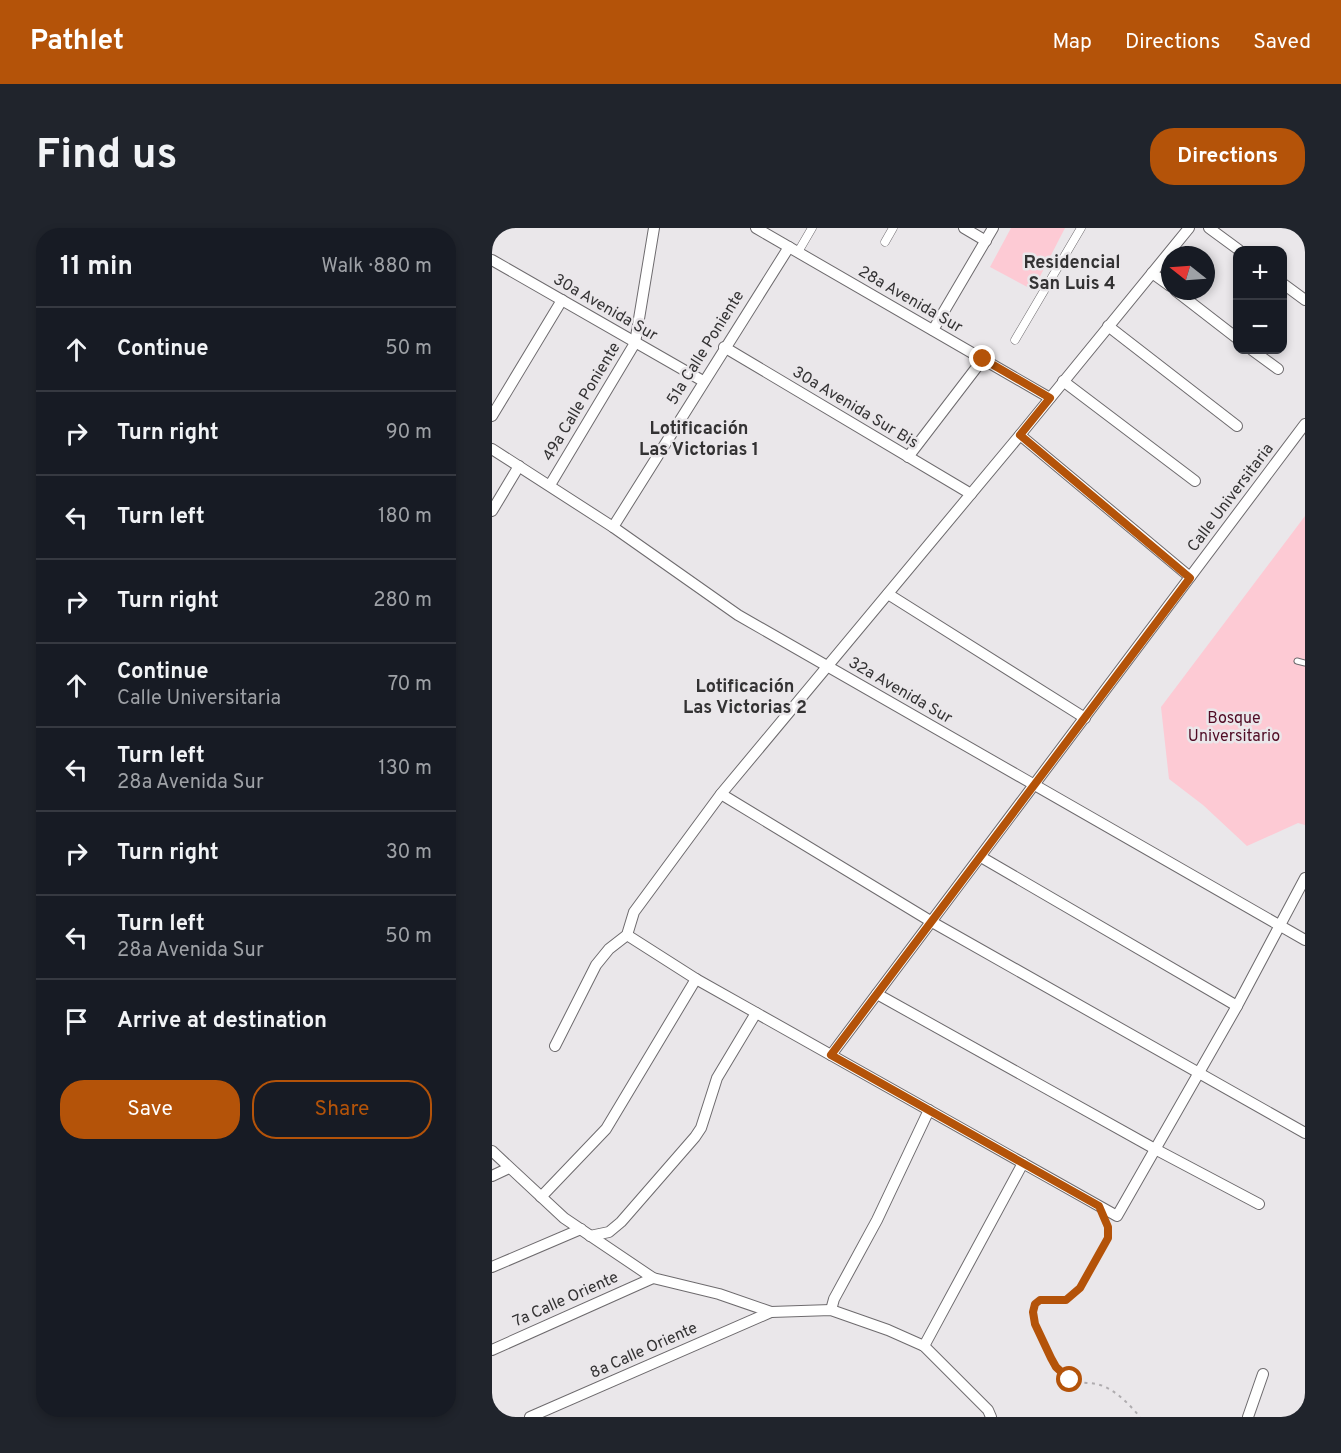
<!DOCTYPE html>
<html lang="en">
<head>
<meta charset="utf-8">
<style>
  :root { --surface:#171b24; --page:#20242c; --text:#f1f3f6; --muted:#9ea1a6; --line:#363941; --accent:#b45309 }
  body { margin:0; font-family:Overpass,sans-serif; background:var(--page); color:var(--text) }
  .controls { position:absolute; right:18px; top:18px; display:grid; overflow:hidden; border-radius:12px; box-shadow:0 3px 9px #0003 }
  .controls button { width:54px; height:54px; display:grid; place-items:center; padding:0; border:0; border-bottom:2px solid var(--line); background:var(--surface); color:var(--text); font:30px sans-serif }
  .compass { position:absolute; left:669px; top:18px; width:54px; height:54px; border-radius:50%; background:var(--surface); box-shadow:0 3px 9px #0003; rotate:287deg }
  .stop { position:absolute; width:18px; height:18px; margin:-14px; border:4px solid #b45309; border-radius:50%; background:#fff }
  .stop.end { background:#b45309; border-color:#fff; box-shadow:0 2px 6px #0008 }
  .list { margin:0; padding:0; list-style:none }
  h2 { display:flex; justify-content:space-between; align-items:center; height:78px; margin:0; padding:0 24px; font-size:26px }
  h2 small { font-size:20px; font-weight:400; color:var(--muted) }
  .list li { display:grid; grid-template-columns:39px 1fr auto; gap:18px; align-items:center; box-sizing:border-box; height:84px; padding:0 24px; border-top:2px solid var(--line) }
  .list b { display:block; font-size:22px; white-space:nowrap }
  .list p { margin:0; font-size:20px; white-space:nowrap; color:var(--muted) }
  .list em { font-size:20px; font-style:normal; color:var(--muted) }
  .actions { display:flex; gap:12px; padding:18px 24px }
  .actions a { flex:1; padding:14px 0; border:2px solid var(--accent); border-radius:24px; text-align:center; font-size:21px; color:var(--accent) }
  .actions .main { background:var(--accent); color:#fff }
  .icon { flex:none; width:33px; height:33px; fill:none; stroke:currentColor; stroke-width:2; stroke-linecap:round; stroke-linejoin:round }
  .map { position:relative; flex:none; width:813px; height:1189px; overflow:hidden; border-radius:24px }
  header { display:flex; align-items:center; gap:36px; box-sizing:border-box; height:84px; padding:0 30px; background:var(--accent); color:#fff }
  header strong { font-size:28px }
  nav { display:flex; gap:33px; margin-inline-start:auto; font-size:21px }
  .intro { display:flex; align-items:center; justify-content:space-between; box-sizing:border-box; height:144px; padding:0 36px }
  h1 { margin:0; font-size:42px }
  .button { padding:15px 27px; border-radius:24px; background:var(--accent); color:#fff; font-size:21px; font-weight:700 }
  main { display:flex; gap:36px; padding:0 36px }
  aside { flex:1; background:var(--surface); border-radius:24px; box-shadow:0 3px 9px #0003 }
  .map>svg:first-child { display:block }
</style>
</head>
<body>
<header>
<strong>Pathlet</strong>
<nav><a>Map</a><a>Directions</a><a>Saved</a></nav>
</header>
<div class="intro"><h1>Find us</h1><a class="button">Directions</a></div>
<main>
<aside>
<h2>11 min<small>Walk · 880 m</small></h2>
<ul class="list">
<li><svg class="icon" aria-label="ahead" viewBox="0 0 24 24"><path d="M12 20V5M6 11l6-6 6 6"/></svg><div><b>Continue</b></div><em>50 m</em></li>
<li><svg class="icon" aria-label="right" viewBox="0 0 24 24"><path d="M7 20v-9h11M14 6l5 5-5 5"/></svg><div><b>Turn right</b></div><em>90 m</em></li>
<li><svg class="icon" aria-label="left" viewBox="0 0 24 24"><path d="M17 20v-9H6M10 6l-5 5 5 5"/></svg><div><b>Turn left</b></div><em>180 m</em></li>
<li><svg class="icon" aria-label="right" viewBox="0 0 24 24"><path d="M7 20v-9h11M14 6l5 5-5 5"/></svg><div><b>Turn right</b></div><em>280 m</em></li>
<li><svg class="icon" aria-label="ahead" viewBox="0 0 24 24"><path d="M12 20V5M6 11l6-6 6 6"/></svg><div><b>Continue</b><p>Calle Universitaria</p></div><em>70 m</em></li>
<li><svg class="icon" aria-label="left" viewBox="0 0 24 24"><path d="M17 20v-9H6M10 6l-5 5 5 5"/></svg><div><b>Turn left</b><p>28a Avenida Sur</p></div><em>130 m</em></li>
<li><svg class="icon" aria-label="right" viewBox="0 0 24 24"><path d="M7 20v-9h11M14 6l5 5-5 5"/></svg><div><b>Turn right</b></div><em>30 m</em></li>
<li><svg class="icon" aria-label="left" viewBox="0 0 24 24"><path d="M17 20v-9H6M10 6l-5 5 5 5"/></svg><div><b>Turn left</b><p>28a Avenida Sur</p></div><em>50 m</em></li>
<li><svg class="icon" aria-label="arrive" viewBox="0 0 24 24"><path d="M6 21V4h12l-3 4 3 4H6"/></svg><div><b>Arrive at destination</b></div></li>
</ul>
<div class="actions"><a class="main">Save</a><a>Share</a></div>
</aside>
<div class="map">
<svg width="813" height="1189" viewBox="0 0 813 1189">
  <rect width="100%" height="100%" fill="#eae7ea"/>
  <g fill="#fdcad4">
    <polygon points="519,0 573,0 541,62 498,39"/>
    <polygon points="813,288 813,597 806,595 755,618 711,577 677,551 669,479"/>
  </g>
  <g fill="none" stroke-linecap="round" stroke-linejoin="round">
    <defs>
      <polyline id="service" points="805,433 813,435"/>
      <g id="pedestrian">
        <polyline points="393,14 401,0"/>
        <polyline points="306,24 320,0"/>
        <polyline points="523,112 589,0"/>
      </g>
      <g id="minor">
        <polyline points="264,0 558,170"/>
        <polyline points="472,0 494,13"/>
        <polyline points="717,0 747,22"/>
        <polyline points="0,32 211,153"/>
        <polyline points="660,45 678,58"/>
        <polyline points="790,55 813,72"/>
        <polyline points="684,63 746,111"/>
        <polyline points="616,98 745,198"/>
        <polyline points="441,102 501,0"/>
        <polyline points="232,119 479,266"/>
        <polyline points="760,122 786,141"/>
        <polyline points="571,153 703,253"/>
        <polyline points="0,188 70,72"/>
        <polyline points="528,207 698,349"/>
        <polyline points="0,221 121,299 246,387 813,712"/>
        <polyline points="416,229 491,131"/>
        <polyline points="58,257 143,115 162,0"/>
        <polyline points="0,283 27,238"/>
        <polyline points="121,299 297,19"/>
        <polyline points="396,366 593,490"/>
        <polyline points="229,566 440,694 813,905"/>
        <polyline points="489,629 745,778"/>
        <polyline points="135,707 204,751 625,988 745,778 813,650"/>
        <polyline points="385,766 663,921 767,976"/>
        <polyline points="63,818 104,737 117,721 135,707 142,684 229,566 528,207 697,0"/>
        <polyline points="339,827 813,196"/>
        <polyline points="0,923 72,990 161,1050 227,1066 279,1084 339,1082 396,1102 432,1118 496,1182 499,1189"/>
        <polyline points="0,948 17,940"/>
        <polyline points="49,969 114,901 204,751"/>
        <polyline points="98,1008 117,1004 129,994 203,909 209,900 225,850 264,785"/>
        <polyline points="0,1039 89,1001"/>
        <polyline points="339,1082 342,1071 385,992 437,882"/>
        <polyline points="432,1118 531,935"/>
        <polyline points="0,1122 161,1050"/>
        <polyline points="38,1189 279,1084"/>
        <polyline points="756,1189 771,1146"/>
      </g>
    </defs>
    <use href="#service" stroke="#6e6b6e" stroke-width="7"/>
    <use href="#pedestrian" stroke="#6e6b6e" stroke-width="9"/>
    <use href="#minor" stroke="#6e6b6e" stroke-width="12"/>
    <path stroke="#afacaf" stroke-width="2" stroke-dasharray="3 4.5" stroke-linecap="butt" d="M615,995L617,1004L616,1010C607,1024 589,1065 575,1071C565,1075 552,1066 544,1075C532,1089 563,1143 577,1151C585,1156 595,1154 604,1156C621,1159 637,1176 648,1189"/>
    <use href="#service" stroke="#fff" stroke-width="5"/>
    <use href="#pedestrian" stroke="#fff" stroke-width="8"/>
    <use href="#minor" stroke="#fff" stroke-width="10"/>
  </g>
  <g fill="none" stroke-linecap="round" stroke-linejoin="round">
    <polyline stroke="#b45309" stroke-width="8" points="491,131 558,170 528,207 698,350 339,827 607,978 616,999 616,1010 588,1060 574,1072 548,1072 543,1076 541,1084 543,1096 559,1130 564,1139 578,1152"/>
  </g>
  <g text-anchor="middle" dominant-baseline="central" stroke-width="5" stroke-linejoin="round" paint-order="stroke">
    <g font-size="16" fill="#333233" stroke="#eae7ea">
      <text transform="translate(418 72) rotate(30)">28a Avenida Sur</text>
      <text transform="translate(113 80) rotate(30)">30a Avenida Sur</text>
      <text transform="translate(214 120) rotate(-58)">51a Calle Poniente</text>
      <text transform="translate(90 174) rotate(-59)">49a Calle Poniente</text>
      <text transform="translate(363 180) rotate(31)">30a Avenida Sur Bis</text>
      <text transform="translate(739 270) rotate(-53)">Calle Universitaria</text>
      <text transform="translate(408 463) rotate(30)">32a Avenida Sur</text>
      <text transform="translate(74 1072) rotate(-24)">7a Calle Oriente</text>
      <text transform="translate(152 1123) rotate(-24)">8a Calle Oriente</text>
    </g>
    <g font-size="16" fill="#500c25" stroke="#eae7ea">
      <text x="742" y="491">Bosque<tspan x="742" dy="18">Universitario</tspan></text>
    </g>
    <g font-size="18" font-weight="bold" fill="#333233" stroke="#eae7ea">
      <text x="580" y="35">Residencial<tspan x="580" dy="21">San Luis 4</tspan></text>
      <text x="207" y="201">Lotificación<tspan x="207" dy="21">Las Victorias 1</tspan></text>
      <text x="253" y="459">Lotificación<tspan x="253" dy="21">Las Victorias 2</tspan></text>
    </g>
  </g>
</svg>
<div class="controls">
<button>+</button>
<button>−</button>
</div>
<svg class="compass" viewBox="-18 -18 36 36"><path d="M0-13l5 13h-10z" fill="#e53935"/><path d="M0 13l5-13h-10z" fill="#9ea1a6"/></svg>
<div class="stop" style="left:578px;top:1152px"></div>
<div class="stop end" style="left:491px;top:131px"></div>
</div>
</main>
</body>
</html>
